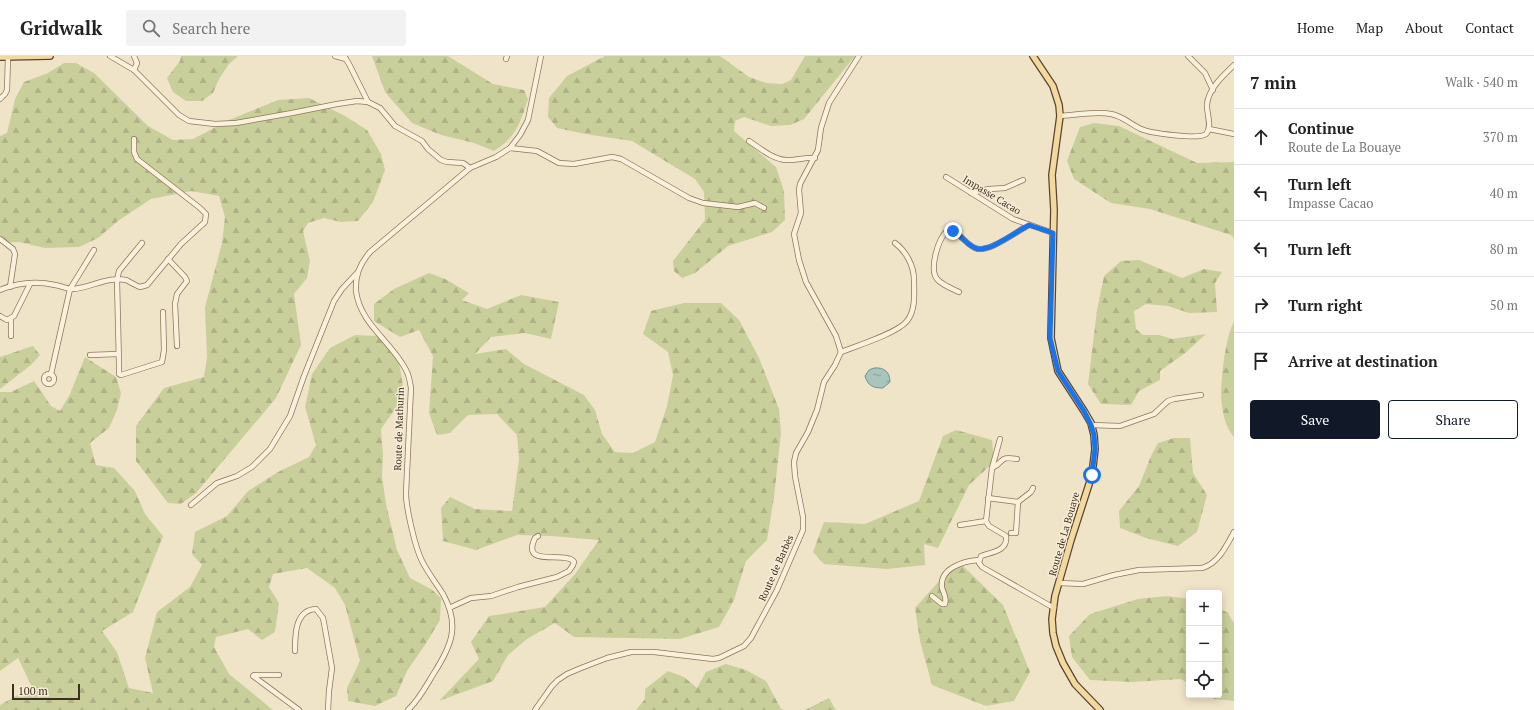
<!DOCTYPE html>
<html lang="en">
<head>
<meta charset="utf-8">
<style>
  :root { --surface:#fff; --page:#f2f2f2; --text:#222; --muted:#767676; --line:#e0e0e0; --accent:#111827 }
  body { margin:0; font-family:"PT Serif",serif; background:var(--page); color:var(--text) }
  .controls { position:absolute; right:12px; bottom:12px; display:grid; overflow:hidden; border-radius:4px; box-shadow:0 2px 10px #0003 }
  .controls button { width:36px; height:36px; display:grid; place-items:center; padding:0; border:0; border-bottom:1px solid var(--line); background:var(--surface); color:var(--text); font:20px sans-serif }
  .scale { position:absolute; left:12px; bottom:10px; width:68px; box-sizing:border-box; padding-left:4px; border:2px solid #3d2e20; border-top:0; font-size:11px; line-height:14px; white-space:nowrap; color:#3d2e20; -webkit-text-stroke:3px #f7eed8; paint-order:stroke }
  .stop { position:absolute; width:12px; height:12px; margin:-9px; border:3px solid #1a73e8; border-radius:50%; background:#fff }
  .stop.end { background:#1a73e8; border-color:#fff; box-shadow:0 1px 4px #0008 }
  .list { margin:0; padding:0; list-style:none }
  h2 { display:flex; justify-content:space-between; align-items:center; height:52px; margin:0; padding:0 16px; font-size:17px }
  h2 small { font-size:13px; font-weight:400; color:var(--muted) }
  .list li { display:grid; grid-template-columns:26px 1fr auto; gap:12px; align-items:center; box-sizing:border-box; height:56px; padding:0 16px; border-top:1px solid var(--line) }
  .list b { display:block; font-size:15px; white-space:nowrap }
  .list p { margin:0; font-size:13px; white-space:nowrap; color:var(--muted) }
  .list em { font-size:13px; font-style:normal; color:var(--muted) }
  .actions { display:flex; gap:8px; padding:12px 16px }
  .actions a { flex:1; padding:9px 0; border:1px solid var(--accent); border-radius:4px; text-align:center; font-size:14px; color:var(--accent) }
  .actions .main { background:var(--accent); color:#fff }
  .icon { flex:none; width:22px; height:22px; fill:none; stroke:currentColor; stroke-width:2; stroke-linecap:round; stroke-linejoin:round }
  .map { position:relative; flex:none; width:1234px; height:654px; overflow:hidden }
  header { display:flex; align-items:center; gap:24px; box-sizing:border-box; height:56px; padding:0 20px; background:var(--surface); border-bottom:1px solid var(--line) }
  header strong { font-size:19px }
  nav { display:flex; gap:22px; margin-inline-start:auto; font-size:14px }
  .search { width:280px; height:36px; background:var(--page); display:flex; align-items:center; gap:10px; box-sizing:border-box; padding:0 14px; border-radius:4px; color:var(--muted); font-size:15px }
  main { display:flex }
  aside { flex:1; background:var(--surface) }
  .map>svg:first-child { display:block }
</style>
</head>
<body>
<header>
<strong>Gridwalk</strong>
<div class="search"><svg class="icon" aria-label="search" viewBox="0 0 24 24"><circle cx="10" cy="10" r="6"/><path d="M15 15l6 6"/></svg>Search here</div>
<nav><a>Home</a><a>Map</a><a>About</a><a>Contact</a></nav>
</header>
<main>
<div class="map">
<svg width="1234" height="654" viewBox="0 0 1234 654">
  <defs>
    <pattern id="forest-firs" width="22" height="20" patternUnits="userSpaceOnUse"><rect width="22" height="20" fill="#c9cf9b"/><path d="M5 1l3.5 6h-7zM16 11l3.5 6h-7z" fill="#aeb285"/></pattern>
    <pattern id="water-ripples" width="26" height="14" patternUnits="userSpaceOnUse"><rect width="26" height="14" fill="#a9c4bc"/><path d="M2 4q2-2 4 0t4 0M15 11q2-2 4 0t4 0" fill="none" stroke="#8ba098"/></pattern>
  </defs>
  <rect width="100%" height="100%" fill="#f0e4c8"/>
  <g fill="url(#forest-firs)">
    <polygon points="181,0 238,0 229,8 219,23 213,37 202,45 186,45 173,36 167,22 180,5"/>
    <path d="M372,0H448L493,28L524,34L528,43C520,68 516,81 494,95L474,87L441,79L412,67L385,36Z"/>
    <polygon points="605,0 720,0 749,21 766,27 782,28 791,24 805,0 855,0 804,63 790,69 771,70 744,61 735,65 734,75 776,111 784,135 785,164 772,176 728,190 695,217 682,222 674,215 673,205 705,164 704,136 695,123 632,85 585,78 557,72 548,61 549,42 567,20"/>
    <polygon points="64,7 76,7 94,17 148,70 173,84 193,83 229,64 278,44 309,42 345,60 367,74 381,98 385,114 373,146 358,165 341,166 324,162 308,167 303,175 310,205 307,222 294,238 301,289 276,342 196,437 181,448 168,447 136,405 136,370 164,332 204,321 207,301 205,251 222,187 225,161 219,140 191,135 151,143 118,165 98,182 79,191 45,192 19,186 0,187 0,80 7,77 15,43 24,26 48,17"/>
    <polygon points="1094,67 1119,70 1197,107 1234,106 1234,182 1231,179 1150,153 1111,147 1074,123 1067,105 1080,71"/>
    <polygon points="1139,204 1182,222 1204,213 1222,216 1215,227 1217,256 1189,257 1168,250 1146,248 1134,255 1136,273 1143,279 1159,279 1172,283 1206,278 1184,298 1160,315 1160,324 1139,335 1131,349 1101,348 1088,328 1097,254 1104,220 1121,205"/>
    <polygon points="429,217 445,223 469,237 462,244 487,253 521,239 559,246 551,283 525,277 491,281 475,298 506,293 524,308 584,339 595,354 602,378 615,396 633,397 655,386 667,350 673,319 668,296 643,278 651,255 684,247 721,247 739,264 759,302 779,353 781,377 774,441 767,484 746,505 734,544 719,571 680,583 574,581 555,567 527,583 508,599 493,625 439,645 479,603 471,586 489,560 545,551 575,518 599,484 551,480 517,479 476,494 443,485 441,452 450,441 475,453 512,455 519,403 517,379 497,358 468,359 450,377 437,379 429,357 433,300 419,274 400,281 374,265 374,248 394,233"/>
    <path d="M1234,266V381C1227,374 1223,360 1222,350C1219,333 1225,280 1234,266Z"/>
    <polygon points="355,279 380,280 398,301 403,330 400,346 381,373 383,399 382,420 386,448 397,494 410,522 431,533 441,542 440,564 425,589 407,615 396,640 375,650 348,645 347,632 360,605 345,549 335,532 307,512 273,518 269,531 279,547 275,576 262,584 248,573 216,581 214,591 229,618 273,654 0,654 0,649 32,631 18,602 0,615 0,336 11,336 34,325 51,350 60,355 70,338 85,301 116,321 121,337 117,354 109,372 90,387 96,409 114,412 135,435 145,458 163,480 133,556 102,575 117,596 129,632 153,637 145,602 157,556 190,531 202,509 192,498 195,476 227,460 248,435 278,416 309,401 316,389 305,351 312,318 330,292"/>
    <polygon points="33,290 40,299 31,309 0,333 0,301"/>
    <polygon points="956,374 992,384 994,406 969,429 938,492 924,488 925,509 887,513 824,508 813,496 824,466 865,468 919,445 943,380"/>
    <polygon points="1174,382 1190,382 1193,417 1207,439 1197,476 1178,490 1146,482 1120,472 1119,455 1139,430 1151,400 1158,387"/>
    <polygon points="961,508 1003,549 1030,616 1014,645 986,650 932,629 920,585 915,552 940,524"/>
    <polygon points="1166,540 1189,543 1189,628 1181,623 1132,626 1090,624 1072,601 1069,580 1090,558 1138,543"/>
    <polygon points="1219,552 1228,557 1234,567 1234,645 1214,643 1207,639 1219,639"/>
    <polygon points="726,608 746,614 766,625 781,653 785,654 636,654 645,643 645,633 668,615 684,621 697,632 706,616"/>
    <polygon points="829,642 836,654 805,654"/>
  </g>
  <path fill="url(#water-ripples)" stroke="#6f938a" d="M874,312C884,311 890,316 890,326L883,332C873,332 868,330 865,320L869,314Z"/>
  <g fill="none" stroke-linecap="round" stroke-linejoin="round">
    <defs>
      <g id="minor">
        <polyline points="110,0 134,14 179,59 189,65 215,68 236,67 292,57 337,48 357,45 368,46 380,52 395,70 422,85 428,93 441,104 447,106 463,107 470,112"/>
        <polyline points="134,0 137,7 134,14"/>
        <polyline points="335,0 346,3"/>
        <polyline points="344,0 349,8 368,46"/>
        <polyline points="1188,0 1205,17 1213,34"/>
        <polyline points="506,3 507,0"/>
        <polyline points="0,43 5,38 7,34 8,1"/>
        <path d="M1060,60C1075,59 1096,55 1111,58C1123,60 1130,68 1141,73C1150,77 1199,84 1206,78C1213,71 1206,56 1207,48C1209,32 1223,20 1234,9"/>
        <polyline points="1209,73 1234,78"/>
        <path d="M749,85C760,92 772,103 786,104C796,105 804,101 815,102"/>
        <polyline points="510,92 537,95 559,107 574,108 612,101 621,103 689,142 703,147 738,151 755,147 764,152"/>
        <polyline points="946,121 1013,163 1053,177"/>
        <polyline points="971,137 989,133 1005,132 1023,124"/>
        <polyline points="0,183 13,193 15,198 10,231"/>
        <polyline points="142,187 119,215 117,224 119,309 119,318 121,319 162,306 164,294 163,256"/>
        <polyline points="168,203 185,221 187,225 177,238 175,248 177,290"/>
        <path d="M0,234C17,227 37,225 55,229C62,230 67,233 73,233C90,232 108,220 126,224C130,226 135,229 140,231L147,229L181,188L205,166L206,158L200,152L137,103L134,96V83"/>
        <path d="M959,236C953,233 942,229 937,223C929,213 938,183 947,175H953C961,179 966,188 975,192C988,198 1017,175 1029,169"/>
        <polyline points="0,260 7,264 14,260 30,228"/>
        <polyline points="11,280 11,263"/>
        <path d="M841,296C856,290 898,277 907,265C916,254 914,237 914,224C914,210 906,195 895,187"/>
        <polyline points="90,299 118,298"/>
        <circle cx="49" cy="323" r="5"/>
        <polyline points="51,318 70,233 94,194"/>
        <polyline points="1091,369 1120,370 1154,358 1168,345 1174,343 1201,339"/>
        <path d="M1000,383L992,412L986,465L989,470L1006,480C1008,495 992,496 981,500L979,507L982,511L1054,552"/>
        <path d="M992,412C1006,405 998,400 1017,403"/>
        <polyline points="988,442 1018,446 1016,477 1011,477"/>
        <polyline points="1018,446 1031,436 1033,432"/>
        <polyline points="191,449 217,427 237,420 252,411 270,393 290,360 304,320 334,245 342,233 357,217"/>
        <polyline points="960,469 986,465"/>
        <path d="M1059,527L1083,528L1114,519L1139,514L1202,512C1218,508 1227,489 1234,476"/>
        <path d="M932,540L942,548H945C947,542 944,538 942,532C939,512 964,505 979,504"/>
        <path d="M449,552L471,542L491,540L518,531L557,521L569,515L573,509L574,506C567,494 520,513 535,482L538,480"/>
        <path d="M295,595C295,579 295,554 316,553L323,562L324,567L332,612L329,635L328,654"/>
        <polyline points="279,619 254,619 253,620 299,654"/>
        <path d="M408,654C419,644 426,630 434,617C452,589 460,569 443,538C436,527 428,517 422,505C415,491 406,452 406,437L411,332C410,326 409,319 406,314C392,286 360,268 356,235C355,219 360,208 370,196L470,112L496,101L510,92L520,79L528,64L541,0"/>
        <polyline points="535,654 552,630 558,624 567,618 581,612 607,602 631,596 654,596 713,603 719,602 744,590 751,582 777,534 803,474 803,461 795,420 794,406 796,397 808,376 817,354 824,326 835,309 841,296 836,280 806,226 799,204 794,178 801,157 799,134 800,128 818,94 821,72 829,47 859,0"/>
      </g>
      <g id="major">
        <polyline points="1033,0 1053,30 1059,49 1060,60 1052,119 1054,154 1051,282 1058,315 1084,355 1091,367 1094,379 1095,393 1092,419 1071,484 1055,540 1052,563 1053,577 1056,590 1063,607 1075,628 1100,654"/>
        <polyline points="0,1 50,0"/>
      </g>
    </defs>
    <use href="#minor" stroke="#8d765c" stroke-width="6"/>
    <use href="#major" stroke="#5b4430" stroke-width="8"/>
    <use href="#minor" stroke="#faf1dc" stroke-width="4.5"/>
    <use href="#major" stroke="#f3d9a0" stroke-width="5.5"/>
  </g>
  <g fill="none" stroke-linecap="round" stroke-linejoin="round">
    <path stroke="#1a73e8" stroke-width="5" d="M953,175C961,179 966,188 975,192C988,198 1017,175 1029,169L1053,177L1050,282L1058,315L1084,355L1091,369L1094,379L1095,393L1092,419"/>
  </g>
  <g text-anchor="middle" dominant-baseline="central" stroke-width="3" stroke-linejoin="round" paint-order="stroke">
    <g font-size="10" fill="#3d2e20" stroke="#f7eed8">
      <text transform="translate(992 139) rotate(31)">Impasse Cacao</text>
      <text transform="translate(399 373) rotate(-88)">Route de Mathurin</text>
      <text transform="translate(1064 478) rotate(-74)">Route de La Bouaye</text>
      <text transform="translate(776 512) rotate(-66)">Route de Barbès</text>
    </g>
  </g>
</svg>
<div class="controls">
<button>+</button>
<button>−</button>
<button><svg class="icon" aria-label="locate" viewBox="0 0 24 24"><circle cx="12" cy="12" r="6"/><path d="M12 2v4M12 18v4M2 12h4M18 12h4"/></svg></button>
</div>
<div class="scale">100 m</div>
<div class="stop" style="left:1092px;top:419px"></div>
<div class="stop end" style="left:953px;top:175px"></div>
</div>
<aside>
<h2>7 min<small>Walk · 540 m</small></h2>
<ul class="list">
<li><svg class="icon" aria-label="ahead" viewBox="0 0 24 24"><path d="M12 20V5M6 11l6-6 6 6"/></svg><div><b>Continue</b><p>Route de La Bouaye</p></div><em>370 m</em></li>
<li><svg class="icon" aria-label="left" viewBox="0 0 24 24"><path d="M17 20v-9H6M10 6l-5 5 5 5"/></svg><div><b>Turn left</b><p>Impasse Cacao</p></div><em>40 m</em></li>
<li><svg class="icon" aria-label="left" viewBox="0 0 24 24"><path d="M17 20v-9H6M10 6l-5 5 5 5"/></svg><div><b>Turn left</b></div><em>80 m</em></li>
<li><svg class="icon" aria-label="right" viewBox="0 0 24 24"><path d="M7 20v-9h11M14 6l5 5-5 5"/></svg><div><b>Turn right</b></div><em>50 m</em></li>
<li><svg class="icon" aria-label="arrive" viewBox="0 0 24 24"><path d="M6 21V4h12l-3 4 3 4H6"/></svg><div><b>Arrive at destination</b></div></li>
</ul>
<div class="actions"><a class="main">Save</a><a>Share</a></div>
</aside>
</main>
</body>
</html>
